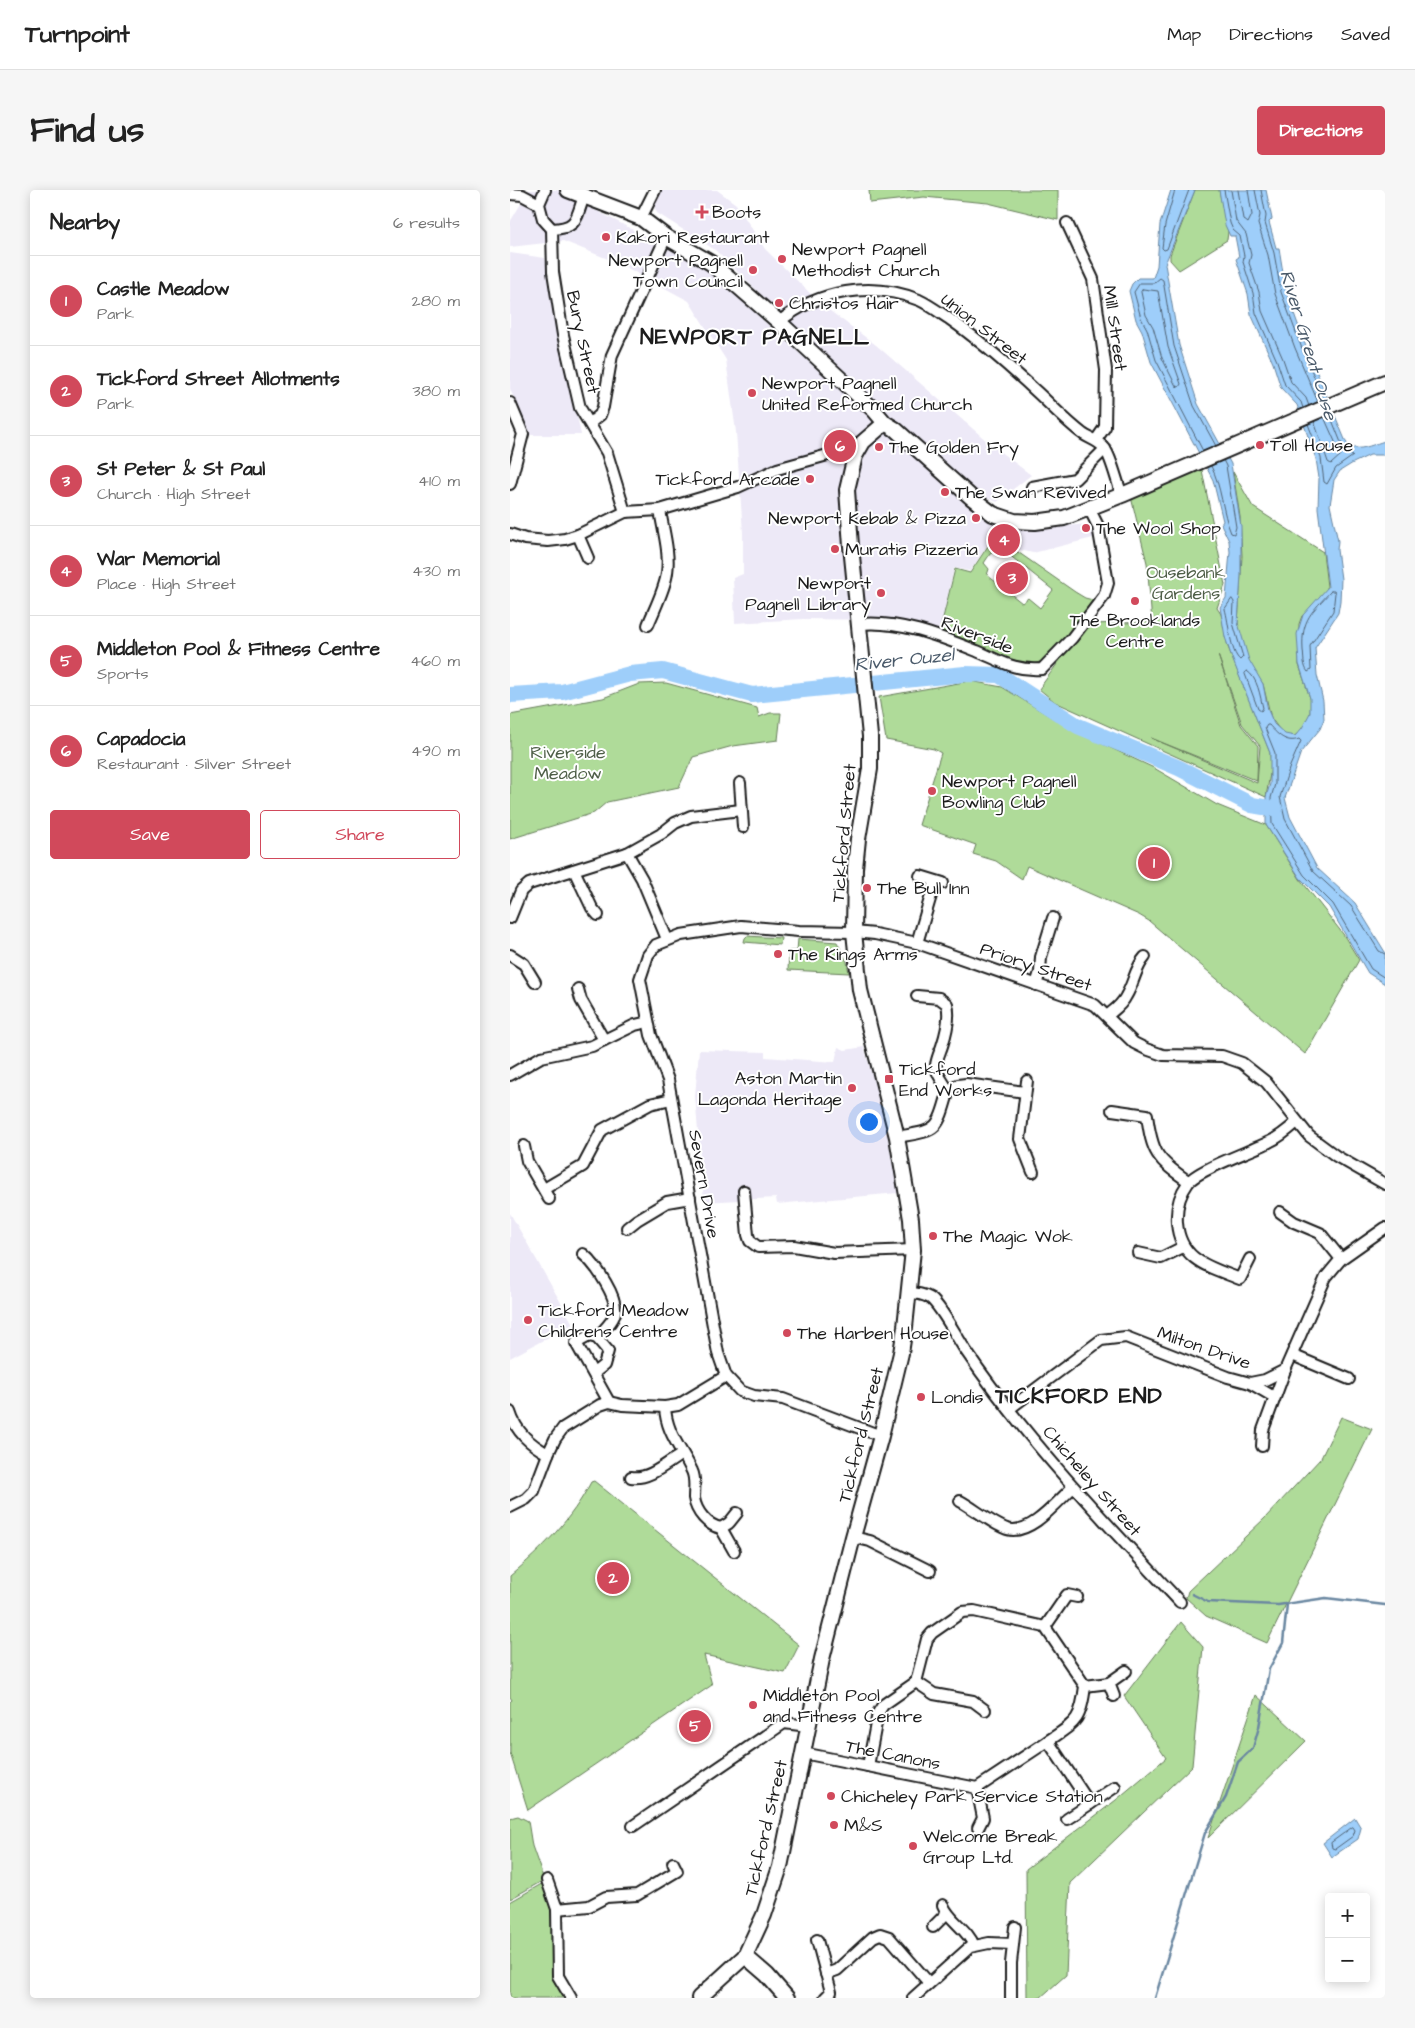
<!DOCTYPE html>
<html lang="en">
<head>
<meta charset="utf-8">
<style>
  :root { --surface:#fff; --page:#f6f6f6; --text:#222; --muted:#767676; --line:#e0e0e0; --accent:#d1495b }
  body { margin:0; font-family:"Architects Daughter",sans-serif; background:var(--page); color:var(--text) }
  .controls { position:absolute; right:15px; bottom:15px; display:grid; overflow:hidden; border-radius:5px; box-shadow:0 2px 12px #0003 }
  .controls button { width:45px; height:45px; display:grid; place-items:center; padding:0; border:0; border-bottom:1px solid var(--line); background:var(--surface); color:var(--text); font:25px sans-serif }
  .you { position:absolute; left:358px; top:931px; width:18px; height:18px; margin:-12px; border:4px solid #fff; border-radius:50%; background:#1a73e8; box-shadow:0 0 0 8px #1a73e833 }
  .badge { display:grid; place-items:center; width:32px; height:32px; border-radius:50%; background:var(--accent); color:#fff; font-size:16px; font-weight:700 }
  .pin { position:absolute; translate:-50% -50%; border:2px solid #fff; box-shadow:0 1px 5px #0006 }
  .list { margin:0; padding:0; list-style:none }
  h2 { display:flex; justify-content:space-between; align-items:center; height:65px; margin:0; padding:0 20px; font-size:21px }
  h2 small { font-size:16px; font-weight:400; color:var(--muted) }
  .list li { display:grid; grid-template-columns:32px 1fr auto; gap:15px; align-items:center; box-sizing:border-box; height:90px; padding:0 20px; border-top:1px solid var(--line) }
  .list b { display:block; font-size:19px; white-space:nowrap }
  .list p { margin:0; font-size:16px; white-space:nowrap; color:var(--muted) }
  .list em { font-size:16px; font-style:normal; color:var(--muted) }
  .actions { display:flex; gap:10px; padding:15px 20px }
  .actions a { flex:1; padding:11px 0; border:1px solid var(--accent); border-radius:5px; text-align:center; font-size:18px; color:var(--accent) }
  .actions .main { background:var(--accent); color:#fff }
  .map { position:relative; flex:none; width:875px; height:1808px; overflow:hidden; border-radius:5px }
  header { display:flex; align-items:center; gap:30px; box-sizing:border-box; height:70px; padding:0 25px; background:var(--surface); border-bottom:1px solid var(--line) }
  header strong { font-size:24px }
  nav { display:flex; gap:28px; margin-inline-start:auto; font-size:18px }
  .intro { display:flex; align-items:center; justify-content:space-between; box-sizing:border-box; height:120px; padding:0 30px }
  h1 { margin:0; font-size:35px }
  .button { padding:12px 22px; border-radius:5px; background:var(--accent); color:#fff; font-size:18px; font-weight:700 }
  main { display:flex; gap:30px; padding:0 30px }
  aside { flex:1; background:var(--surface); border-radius:5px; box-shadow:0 2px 12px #0003 }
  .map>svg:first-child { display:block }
</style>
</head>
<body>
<header>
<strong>Turnpoint</strong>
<nav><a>Map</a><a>Directions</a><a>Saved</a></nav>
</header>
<div class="intro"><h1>Find us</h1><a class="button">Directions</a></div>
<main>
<aside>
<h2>Nearby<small>6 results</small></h2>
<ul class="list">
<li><span class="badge">1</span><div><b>Castle Meadow</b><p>Park</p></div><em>280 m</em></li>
<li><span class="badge">2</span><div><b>Tickford Street Allotments</b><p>Park</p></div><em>380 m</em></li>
<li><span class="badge">3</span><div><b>St Peter &amp; St Paul</b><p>Church · High Street</p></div><em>410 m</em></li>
<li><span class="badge">4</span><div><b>War Memorial</b><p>Place · High Street</p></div><em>430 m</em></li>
<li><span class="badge">5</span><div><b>Middleton Pool &amp; Fitness Centre</b><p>Sports</p></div><em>460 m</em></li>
<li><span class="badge">6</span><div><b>Capadocia</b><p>Restaurant · Silver Street</p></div><em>490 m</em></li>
</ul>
<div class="actions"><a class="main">Save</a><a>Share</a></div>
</aside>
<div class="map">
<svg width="875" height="1808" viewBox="0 0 875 1808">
  <rect width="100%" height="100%" fill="#fff"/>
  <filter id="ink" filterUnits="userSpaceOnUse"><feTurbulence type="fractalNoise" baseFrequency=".02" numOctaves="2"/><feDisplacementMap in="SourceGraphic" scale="10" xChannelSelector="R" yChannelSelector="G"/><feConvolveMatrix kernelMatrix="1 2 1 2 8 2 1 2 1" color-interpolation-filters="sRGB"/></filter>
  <g filter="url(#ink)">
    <g fill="#ede9f7">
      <polygon points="0,0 47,0 194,77 359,226 463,314 497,335 522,339 578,334 583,338 587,347 523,363 479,353 460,381 444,378 430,440 373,430 293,429 225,433 223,388 233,384 233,343 226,242 216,170 179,111 108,73 53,51 0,57 0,32 12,12 0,8"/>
      <polygon points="149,0 207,0 226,14 255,59 312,115 366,155 485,258 521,285 487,312 471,305 359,209 205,60 147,23 143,14"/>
      <polygon points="0,63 35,68 71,245 20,245 0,199"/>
      <polygon points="328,857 335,860 354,857 374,926 388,1003 267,1014 266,1008 194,1012 185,906 189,860 255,862 255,867 325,872"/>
      <polygon points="0,1023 63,1134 0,1168"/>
    </g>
    <g fill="#afdb99" stroke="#667c5a" fill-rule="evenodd">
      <polygon points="359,0 548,0 548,30 478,13 414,7 360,13"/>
      <polygon points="685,0 709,0 718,42 717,50 669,80 660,70 660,65"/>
      <path d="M691,275L715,395L707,418L711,424L718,457L760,563L761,578L756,607L545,512L529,499L573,438L582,434L642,432L637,373L621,307ZM708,465L732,534L750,556L747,593L641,548L747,591L748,556L731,535Z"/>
      <polygon points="723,282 743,317 813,362 818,405 792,426 789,434 789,475 801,511 799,534 781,549 774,546 761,528 753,494 734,466 728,433 732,366 730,327"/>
      <path d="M480,353L502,358L565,402L575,408L587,411L564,439L532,471L521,475L493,467L430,440L445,379L460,383ZM489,359L493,360L543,400L530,418L518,408L512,413L477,385L479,379L474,373L480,364Z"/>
      <polygon points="460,491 492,497 562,540 644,578 707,615 756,635 790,689 833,744 849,770 795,864 639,731 629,725 517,676 512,689 486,671 463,664 466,655 409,635 431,563 424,559 376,550 369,507"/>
      <polygon points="156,493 247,518 249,527 260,523 271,523 268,550 223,556 183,567 169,597 97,612 84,623 0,649 0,525 93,508 129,494"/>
      <polygon points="237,746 271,748 270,755 234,752 235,748"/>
      <polygon points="288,749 327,752 337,772 339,783 278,780 279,761 287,761"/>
      <polygon points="831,1227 862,1239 757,1453 696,1426 676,1408 678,1401 755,1328 811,1268"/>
      <path d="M84,1291L289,1455L275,1483L194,1465L202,1495L18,1620L0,1563V1512L2,1510L0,1507V1386C32,1359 62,1329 81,1292Z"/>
      <polygon points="671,1432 693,1457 682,1576 560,1693 556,1785 530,1808 517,1808 516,1679 606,1610 656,1568 614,1506"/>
      <polygon points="746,1505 796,1551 698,1648"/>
      <polygon points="8,1626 18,1631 22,1656 34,1690 0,1709 0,1628"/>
      <polygon points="35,1692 42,1720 43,1790 54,1808 0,1808 0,1712"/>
    </g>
    <g fill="#9ecefa" stroke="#6a87a1">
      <path d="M661,0H685L655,74L669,155L688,214L721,274L731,336V385L728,433L739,470L753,494L758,520L764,534L775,544L785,546L792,538L800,523V508L789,474L787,444L793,425L818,397L808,318L809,288L806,269L787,215L771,198L763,173L741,124L738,104L726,69L729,67L725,46H720L715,35L709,0H756L762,29L759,32L766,58H769L776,101L795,154L836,252C844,265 863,254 875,251V265H860L843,273L830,281L824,290L820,315L828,351L827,360L831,389L830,411L828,423L805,458L807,485L813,511L814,529L810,539L791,562L775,608L780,627L807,678L845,713L875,762V794L858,783L819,717L790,688L756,635V607L760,594V563L722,468L715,447L710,417L716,408L720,362L719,351L711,334L713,331L703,290L641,172L632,141L626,130L619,101L622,94L628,88H643L647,76L650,34Z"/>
      <polygon points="845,1628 851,1638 848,1649 822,1667 813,1653"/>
    </g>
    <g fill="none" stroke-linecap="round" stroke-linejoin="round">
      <g stroke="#506375" stroke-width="1">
        <polyline points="665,0 655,35 652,58 654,60 657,59 679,0"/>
        <polyline points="714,0 720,33 723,40 730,46 734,66 733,72 743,103 746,123 767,171 775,195 791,212 793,218"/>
        <polyline points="721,0 726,31 736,44 741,65 739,73 749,102 752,121 773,169 781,192 796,208 799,216"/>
        <polyline points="728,0 733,29 738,33 742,25 738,0"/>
        <polyline points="745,0 750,25 748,34 758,65 765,104 785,158 808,212"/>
        <polyline points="751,0 756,26 755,33 764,63 771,102 791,156 814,210"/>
        <polygon points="633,99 648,101 658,157 671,194 669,197 666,196 652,168 643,137 636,125 631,102"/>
        <polyline points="804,231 818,272 821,274 831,265 814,227"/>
        <polyline points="798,234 811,268 814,292 817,294 826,278 843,266 836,261 832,255 820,225"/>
        <polyline points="693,261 646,170 637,139 631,128 624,102 630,93 644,93 650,88 653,90 664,156 684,216 706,256"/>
        <path d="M701,276C712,297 712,322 721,343L724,344L726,337L716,276L713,270"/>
        <path d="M821,401H824L825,403L823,421L800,456L801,480L798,482C793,476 794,468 793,460C791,429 802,422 821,401Z"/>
        <path d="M722,409L724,412L723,433L733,467L730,470C720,462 719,432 715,419Z"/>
        <path d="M737,481C748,488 750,506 753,518L751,521L748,519L735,484Z"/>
        <path d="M875,764L869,761L841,716L803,681L775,629L770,607L780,576L791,551L789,549C776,554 767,544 759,535H757L755,538L765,563V594L761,608L762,634L794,685L823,714L861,779L875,788"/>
        <polygon points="843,1637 845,1640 843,1646 825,1659 822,1658 821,1653"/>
      </g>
      <g stroke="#6a87a1" stroke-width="2.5">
        <polyline points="682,1404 698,1412 744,1414 768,1415 816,1408 875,1415"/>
        <polyline points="645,1808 695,1643 716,1607 728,1572 743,1558 749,1537 759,1479 773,1453 777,1414"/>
      </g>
      <polyline stroke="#9ecefa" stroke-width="16" points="0,505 52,502 120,484 153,481 242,505 455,484 489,485 568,536 669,578 742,615 765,619"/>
      <defs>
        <g id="street">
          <polyline points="35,0 29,14 33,29 42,39 43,82 53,145 70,218 97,263 115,322"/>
          <polyline points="0,4 12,5 29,14"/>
          <polyline points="131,28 145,0"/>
          <polyline points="557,33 583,89 596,180 595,237 586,250"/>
          <path d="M42,39C68,38 66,28 74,6"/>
          <path d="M269,132C308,100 362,91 409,110C420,115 430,123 441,130C472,152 500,177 528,203C543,217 557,232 573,244C580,249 590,251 595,259C602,269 607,293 612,305"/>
          <polyline points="0,213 13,244 0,294"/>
          <polyline points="80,233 90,225 93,217 102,165 156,47"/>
          <polyline points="522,297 565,289 595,259"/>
          <polyline points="0,344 15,349 38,351 55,349 68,345 115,322 150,320 228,297 267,279 325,263 345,266"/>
          <polyline points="68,345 78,368"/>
          <path d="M349,434C389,430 429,446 467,461C491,471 504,481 532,479L562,448L594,406L598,393L588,336L579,318"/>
          <path d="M138,435C144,420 155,399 157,383C160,362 153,340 150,320"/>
          <polyline points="230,593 233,637"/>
          <polyline points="117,663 151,644 165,633 181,626 231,620"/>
          <polyline points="64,680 82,718 88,725"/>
          <polyline points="410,686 433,693"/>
          <polyline points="0,728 11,701 19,694 117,663 132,689 157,749"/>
          <polyline points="407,753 425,692"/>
          <polyline points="0,765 14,774 25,792"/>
          <polyline points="526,795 530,782 531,767 543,728"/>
          <polyline points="68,799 71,810 94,850"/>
          <path d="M597,826C604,820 612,815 616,806C624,793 625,778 635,767"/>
          <polyline points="0,885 31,867 82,856 125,835 138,832"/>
          <polyline points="517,891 510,949 523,982"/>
          <polyline points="438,903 448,895 456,894 515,902"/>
          <path d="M602,920L637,925C642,963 647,970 678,991"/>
          <path d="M387,947C426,940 427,943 438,903C436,892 426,887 426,875C427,868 430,862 432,856C436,844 440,826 437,814L429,808L407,806"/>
          <polyline points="14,956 17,971 39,1009"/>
          <polyline points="34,999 73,976 92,940 140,914 161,909"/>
          <polyline points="234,1001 238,1045 240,1051 248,1057 284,1056 324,1063 403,1060"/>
          <polyline points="770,1022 784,1032 810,1043 831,1069"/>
          <polyline points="117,1038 127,1030 157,1012 180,1008"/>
          <polyline points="628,1063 651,1068 673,1057"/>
          <path d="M73,1064C85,1074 111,1110 104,1126C101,1134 92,1141 87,1148"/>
          <path d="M740,1069L730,1089C700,1077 670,1071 667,1033C666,1019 670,1004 678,993C686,980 742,961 759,952C770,947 778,940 787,932"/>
          <path d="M398,1103C406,1103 413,1104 420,1108C431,1116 447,1148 456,1161C518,1252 595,1332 670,1412"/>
          <polyline points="782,1165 839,1189"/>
          <polyline points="84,1183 94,1175 98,1161 87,1148 79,1146 66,1153 99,1212"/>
          <polyline points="740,1193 764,1207"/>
          <path d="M155,1217C156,1243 172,1259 182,1281C186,1289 184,1300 184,1308C186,1322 198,1336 211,1338L219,1333L227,1323"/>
          <polyline points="499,1219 591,1150 616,1147 718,1187 740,1193 755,1190 775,1180 816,1087 831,1069 875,1038"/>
          <path d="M0,1222C6,1242 20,1254 38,1264"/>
          <polyline points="371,1246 273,1209 244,1206 230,1201 216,1186 208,1163 158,890 141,845 130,789 138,765 146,755 171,745 231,736 289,741 344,742 365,744 407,753 585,815 624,853 636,859 653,865 712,866 732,873 756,892 799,946 826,966 875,994"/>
          <polyline points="752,1256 753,1240 775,1180"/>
          <path d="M121,1287C139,1290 157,1273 172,1264"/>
          <path d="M450,1311C463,1318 484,1335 497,1339C520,1346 547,1312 563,1297"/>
          <polyline points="0,1317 16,1309 24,1301 38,1264 45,1249 53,1238 90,1215 99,1212 112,1215 155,1217 168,1215 216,1186"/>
          <polyline points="211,1338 224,1361"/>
          <polyline points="343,1347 360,1351 420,1381"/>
          <polyline points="535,1437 557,1405 567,1407"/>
          <polyline points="406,1492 424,1504 463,1511 475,1520"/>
          <polyline points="599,1493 604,1506"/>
          <polyline points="575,1496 599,1493 616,1481"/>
          <polyline points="293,1563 467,1598 538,1551 580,1614 605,1597"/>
          <path d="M358,1576L368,1523L373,1515L406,1492L417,1449L422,1443L452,1422L464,1421L535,1437L575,1496C571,1531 566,1532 538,1551"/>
          <polyline points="467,1598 473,1628 468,1638"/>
          <polyline points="557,1629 580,1614"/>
          <polyline points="123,1636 274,1533 298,1536"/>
          <polyline points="37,1690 47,1719 48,1786 61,1808"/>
          <path d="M433,1715C439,1731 458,1739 464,1756"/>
          <polyline points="47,1719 79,1716 96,1707 127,1705 167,1681 163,1673"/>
          <polyline points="423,1737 436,1724"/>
          <polyline points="307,1750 321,1802 315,1808"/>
          <polyline points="316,1784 327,1780 363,1747 370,1744 379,1747 419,1793"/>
          <polyline points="403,1808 460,1757 479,1753 503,1754"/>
          <polyline points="501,1808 501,1773 505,1737"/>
        </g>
        <g id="secondary">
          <polyline points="58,0 131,28 156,47 201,73 269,132 364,220 375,233 385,239 462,308 483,324 504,331 525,332 554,328 612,305 875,192"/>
          <polyline points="235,1766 257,1785 277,1808"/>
          <polyline points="189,1808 235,1766 254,1725 270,1677 312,1469 343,1347 371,1246 391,1163 395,1137 403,1060 401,1029 387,947 350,800 344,742 345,678 348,649 360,579 360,546 341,356 337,300 345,266 353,252 375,233"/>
        </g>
      </defs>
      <use href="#street" stroke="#1c1c1c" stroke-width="14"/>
      <use href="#secondary" stroke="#1c1c1c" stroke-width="18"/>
      <use href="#street" stroke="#fff" stroke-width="10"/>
      <use href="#secondary" stroke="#fff" stroke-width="14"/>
    </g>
  </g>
  <g fill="#d1495b" stroke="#fff" stroke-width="2">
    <path d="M189.5 14.5h5v5h5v5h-5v5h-5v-5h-5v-5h5z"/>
    <circle cx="96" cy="47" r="5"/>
    <circle cx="272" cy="69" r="5"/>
    <circle cx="243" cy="80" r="5"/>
    <circle cx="269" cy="113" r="5"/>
    <circle cx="242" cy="203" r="5"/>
    <circle cx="750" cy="255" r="5"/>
    <circle cx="369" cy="257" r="5"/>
    <circle cx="300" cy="289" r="5"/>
    <circle cx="435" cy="302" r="5"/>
    <circle cx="466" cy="328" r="5"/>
    <circle cx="576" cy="338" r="5"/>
    <circle cx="325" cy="359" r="5"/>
    <circle cx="371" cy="403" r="5"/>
    <circle cx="625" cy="411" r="5"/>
    <circle cx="422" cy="601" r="5"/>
    <circle cx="357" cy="698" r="5"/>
    <circle cx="268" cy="764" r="5"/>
    <rect x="374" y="884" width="10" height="10" rx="2.5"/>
    <circle cx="342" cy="898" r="5"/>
    <circle cx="423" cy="1046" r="5"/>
    <circle cx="18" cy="1130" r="5"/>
    <circle cx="277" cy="1143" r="5"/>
    <circle cx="411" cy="1207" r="5"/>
    <circle cx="243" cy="1515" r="5"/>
    <circle cx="321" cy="1606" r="5"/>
    <circle cx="324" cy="1635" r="5"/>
    <circle cx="403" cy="1656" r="5"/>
  </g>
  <g text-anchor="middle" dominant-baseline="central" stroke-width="4" stroke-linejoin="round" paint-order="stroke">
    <g font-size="18" fill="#1c1c1c" stroke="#fff" text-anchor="start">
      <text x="202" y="22">Boots</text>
      <text x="106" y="47">Kakori Restaurant</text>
      <text x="282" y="59">Newport Pagnell<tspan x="282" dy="21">Methodist Church</tspan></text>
      <text x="233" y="70" text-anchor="end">Newport Pagnell<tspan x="233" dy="21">Town Council</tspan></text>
      <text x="279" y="113">Christos Hair</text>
      <text x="252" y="193">Newport Pagnell<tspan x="252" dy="21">United Reformed Church</tspan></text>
      <text x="760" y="255">Toll House</text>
      <text x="379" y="257">The Golden Fry</text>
      <text x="290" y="289" text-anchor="end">Tickford Arcade</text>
      <text x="445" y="302">The Swan Revived</text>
      <text x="456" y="328" text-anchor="end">Newport Kebab &amp; Pizza</text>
      <text x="586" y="338">The Wool Shop</text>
      <text x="335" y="359">Muratis Pizzeria</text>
      <text x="361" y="393" text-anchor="end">Newport<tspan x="361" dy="21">Pagnell Library</tspan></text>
      <text x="625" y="430" text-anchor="middle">The Brooklands<tspan x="625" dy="21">Centre</tspan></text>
      <text x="432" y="591">Newport Pagnell<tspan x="432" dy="21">Bowling Club</tspan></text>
      <text x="367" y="698">The Bull Inn</text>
      <text x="278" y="764">The Kings Arms</text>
      <text x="389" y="879">Tickford<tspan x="389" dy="21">End Works</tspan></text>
      <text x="332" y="888" text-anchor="end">Aston Martin<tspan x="332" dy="21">Lagonda Heritage</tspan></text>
      <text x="433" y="1046">The Magic Wok</text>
      <text x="28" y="1120">Tickford Meadow<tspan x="28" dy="21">Childrens Centre</tspan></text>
      <text x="287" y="1143">The Harben House</text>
      <text x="421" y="1207">Londis</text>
      <text x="253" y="1505">Middleton Pool<tspan x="253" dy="21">and Fitness Centre</tspan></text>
      <text x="331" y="1606">Chicheley Park Service Station</text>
      <text x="334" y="1635">M&amp;S</text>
      <text x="413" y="1646">Welcome Break<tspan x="413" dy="21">Group Ltd.</tspan></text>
    </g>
    <g font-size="18" fill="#1c1c1c" stroke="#fff">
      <text transform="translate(605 138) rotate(82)">Mill Street</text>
      <text transform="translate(474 139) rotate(38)">Union Street</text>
      <text transform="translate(73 152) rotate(78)">Bury Street</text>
      <text transform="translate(467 445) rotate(21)">Riverside</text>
      <text transform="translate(334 643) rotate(-85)">Tickford Street</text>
      <text transform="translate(526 777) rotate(19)">Priory Street</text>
      <text transform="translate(194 994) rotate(80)">Severn Drive</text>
      <text transform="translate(694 1158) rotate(19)">Milton Drive</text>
      <text transform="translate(351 1245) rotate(-76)">Tickford Street</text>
      <text transform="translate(582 1291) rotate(49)">Chicheley Street</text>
      <text transform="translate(383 1565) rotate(11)">The Canons</text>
      <text transform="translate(256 1638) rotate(-77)">Tickford Street</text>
    </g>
    <g font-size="18" fill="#4f5f48" stroke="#fff">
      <text x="676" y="382">Ousebank<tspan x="676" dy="21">Gardens</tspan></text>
      <text x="58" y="562">Riverside<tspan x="58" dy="21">Meadow</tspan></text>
    </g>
    <g font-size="19" font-style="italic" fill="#4a5a6a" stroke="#fff">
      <text transform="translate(798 155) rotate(73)">River Great Ouse</text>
      <text transform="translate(394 470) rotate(-6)">River Ouzel</text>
    </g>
    <g font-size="22" font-weight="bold" letter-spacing="1" fill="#1c1c1c" stroke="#fff">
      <text x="245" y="147">NEWPORT PAGNELL</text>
      <text x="569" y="1206">TICKFORD END</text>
    </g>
  </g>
</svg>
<div class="controls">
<button>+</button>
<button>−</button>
</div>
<div class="you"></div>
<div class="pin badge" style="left:644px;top:673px">1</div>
<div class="pin badge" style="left:103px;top:1388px">2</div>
<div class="pin badge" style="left:502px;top:388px">3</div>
<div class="pin badge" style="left:494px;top:350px">4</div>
<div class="pin badge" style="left:185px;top:1536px">5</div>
<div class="pin badge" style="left:330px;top:256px">6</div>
</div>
</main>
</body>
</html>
